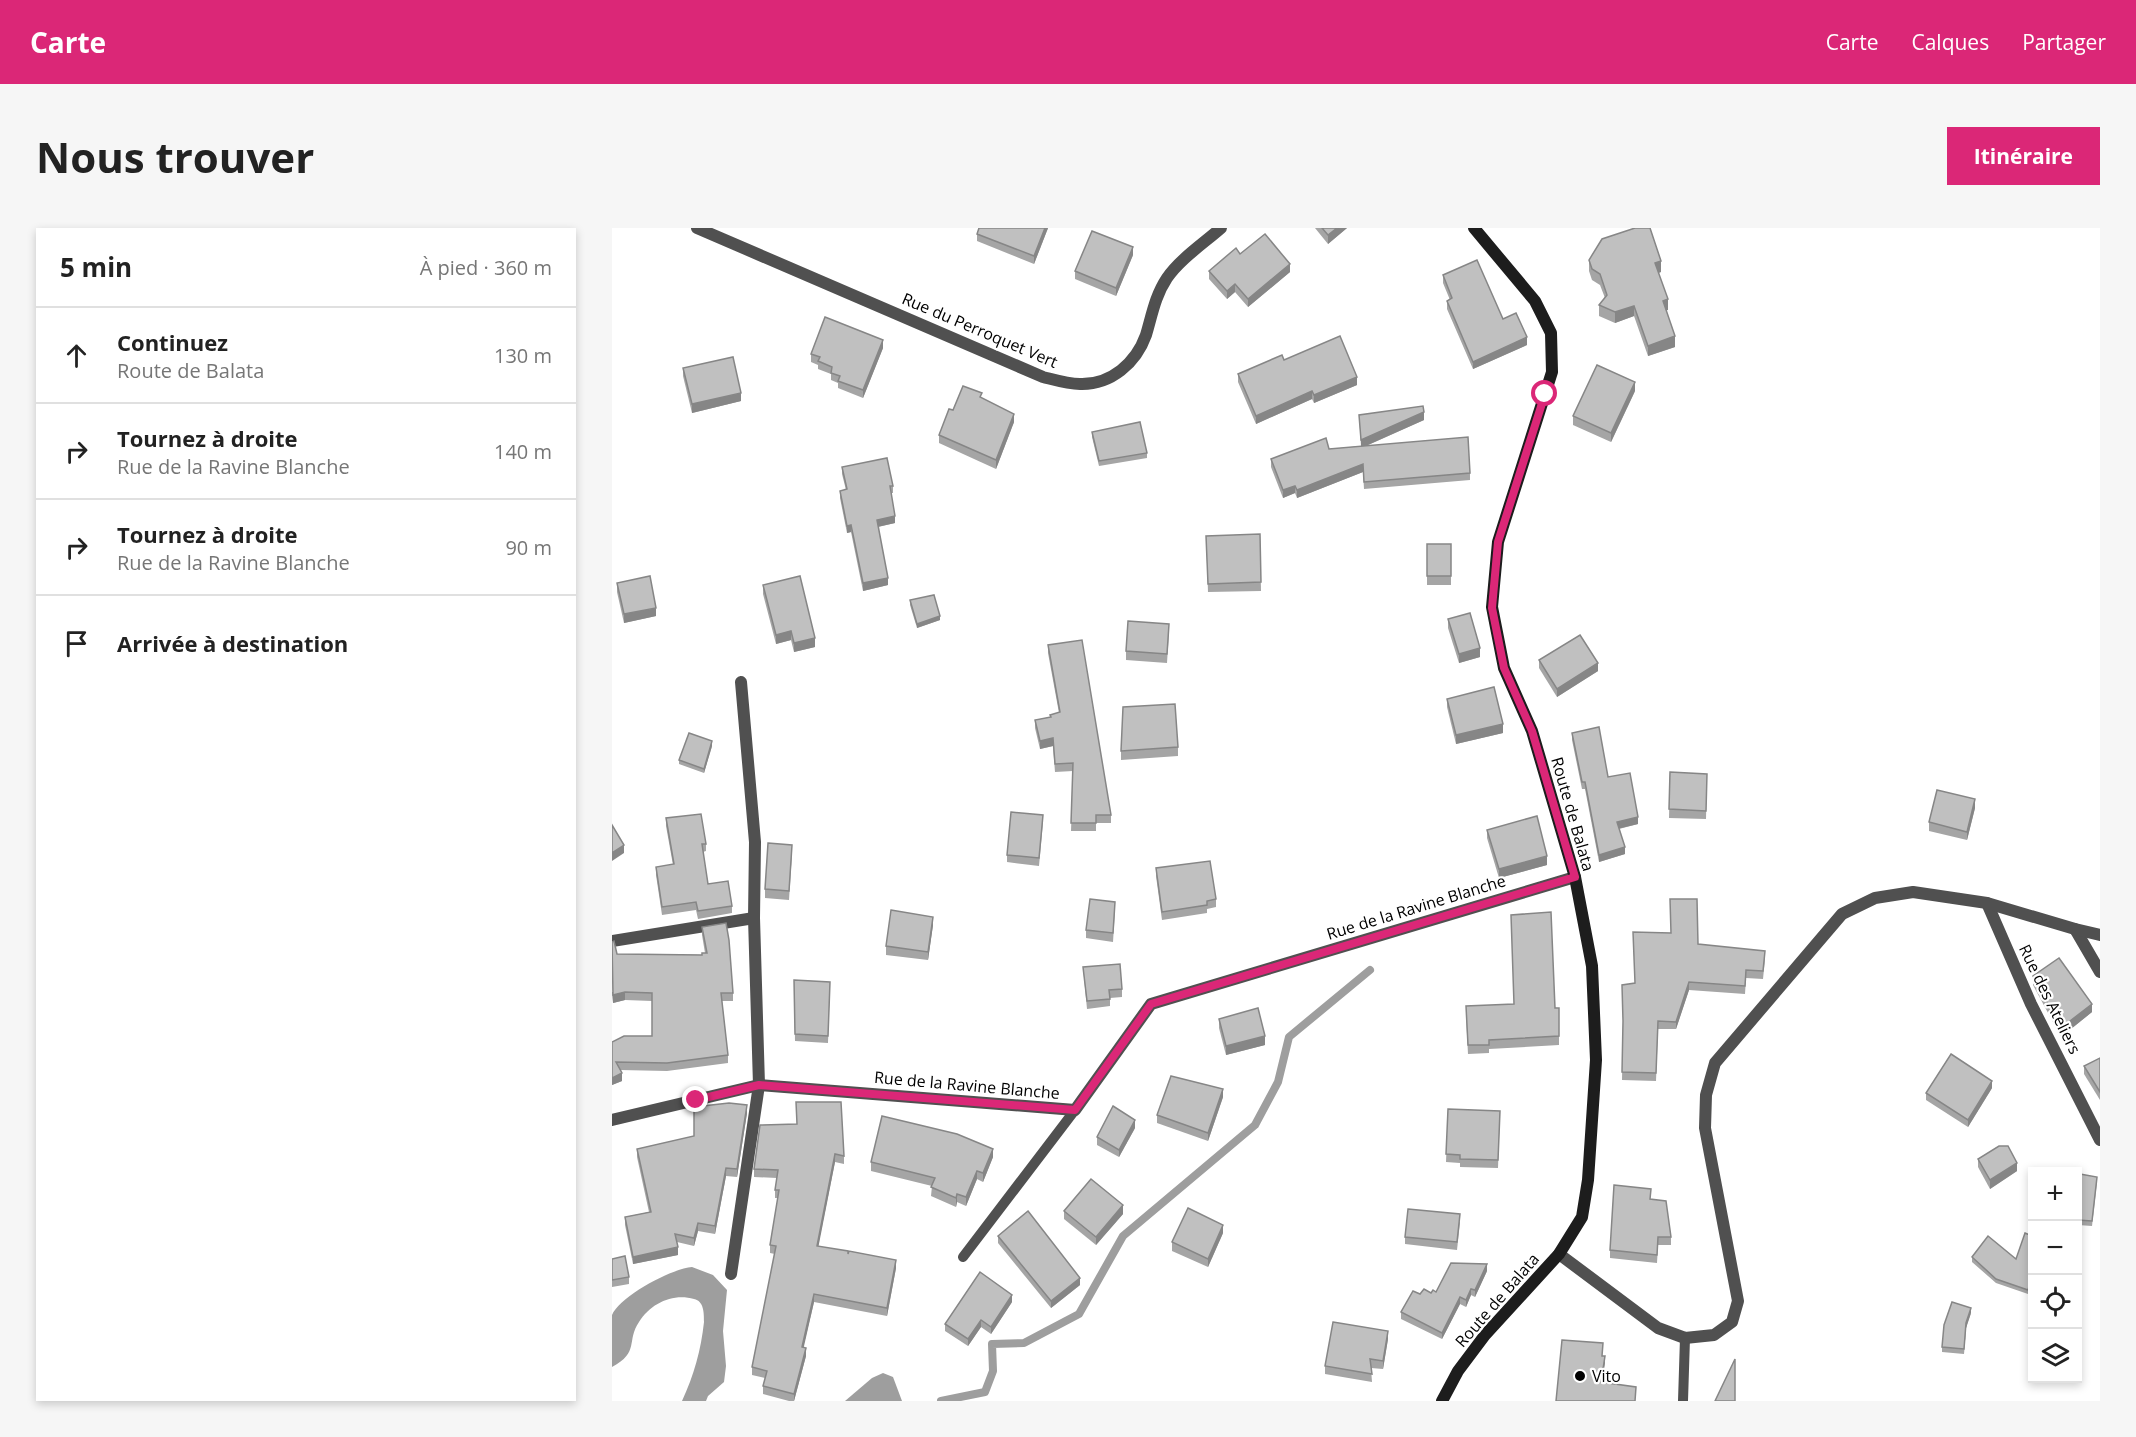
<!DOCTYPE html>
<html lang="fr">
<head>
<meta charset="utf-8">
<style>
  :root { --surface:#fff; --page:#f6f6f6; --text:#222; --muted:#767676; --line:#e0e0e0; --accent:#db2777 }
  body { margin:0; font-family:"Open Sans",sans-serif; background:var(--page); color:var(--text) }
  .controls { position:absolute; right:18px; bottom:18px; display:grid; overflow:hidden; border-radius:0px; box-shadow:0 3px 9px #0003 }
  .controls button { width:54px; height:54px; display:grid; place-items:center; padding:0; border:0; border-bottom:2px solid var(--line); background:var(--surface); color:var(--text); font:30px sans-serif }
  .stop { position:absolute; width:18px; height:18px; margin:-14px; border:4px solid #db2777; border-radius:50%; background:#fff }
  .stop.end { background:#db2777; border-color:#fff; box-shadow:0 2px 6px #0008 }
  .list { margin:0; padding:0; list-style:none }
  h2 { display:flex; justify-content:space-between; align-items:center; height:78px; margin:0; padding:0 24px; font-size:26px }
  h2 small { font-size:20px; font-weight:400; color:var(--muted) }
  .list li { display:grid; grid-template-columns:39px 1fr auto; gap:18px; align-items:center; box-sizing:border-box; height:96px; padding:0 24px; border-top:2px solid var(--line) }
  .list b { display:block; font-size:22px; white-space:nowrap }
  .list p { margin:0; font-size:20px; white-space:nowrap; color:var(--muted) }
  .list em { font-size:20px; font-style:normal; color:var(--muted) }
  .icon { flex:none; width:33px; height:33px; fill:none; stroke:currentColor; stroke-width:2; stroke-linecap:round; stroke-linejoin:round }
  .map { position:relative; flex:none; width:1488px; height:1173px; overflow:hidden; border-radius:0px }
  header { display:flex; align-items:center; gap:36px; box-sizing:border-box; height:84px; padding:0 30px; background:var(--accent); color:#fff }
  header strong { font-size:28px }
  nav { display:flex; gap:33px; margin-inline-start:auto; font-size:21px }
  .intro { display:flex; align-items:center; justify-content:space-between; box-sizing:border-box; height:144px; padding:0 36px }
  h1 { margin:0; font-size:42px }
  .button { padding:15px 27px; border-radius:0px; background:var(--accent); color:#fff; font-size:21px; font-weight:700 }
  main { display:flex; gap:36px; padding:0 36px }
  aside { flex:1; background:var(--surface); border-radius:0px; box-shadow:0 3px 9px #0003 }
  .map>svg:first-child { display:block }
</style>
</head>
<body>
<header>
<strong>Carte</strong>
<nav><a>Carte</a><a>Calques</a><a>Partager</a></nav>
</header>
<div class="intro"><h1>Nous trouver</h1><a class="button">Itinéraire</a></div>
<main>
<aside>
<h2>5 min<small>À pied · 360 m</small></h2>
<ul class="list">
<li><svg class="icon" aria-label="ahead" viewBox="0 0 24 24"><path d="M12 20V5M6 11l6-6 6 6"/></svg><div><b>Continuez</b><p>Route de Balata</p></div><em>130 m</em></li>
<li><svg class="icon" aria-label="right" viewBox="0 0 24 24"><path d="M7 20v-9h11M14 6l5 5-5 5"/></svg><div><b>Tournez à droite</b><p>Rue de la Ravine Blanche</p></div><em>140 m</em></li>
<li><svg class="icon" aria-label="right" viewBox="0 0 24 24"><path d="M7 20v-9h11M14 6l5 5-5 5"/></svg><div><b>Tournez à droite</b><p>Rue de la Ravine Blanche</p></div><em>90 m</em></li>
<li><svg class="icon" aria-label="arrive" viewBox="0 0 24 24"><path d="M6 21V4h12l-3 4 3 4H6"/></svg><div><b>Arrivée à destination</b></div></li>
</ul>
</aside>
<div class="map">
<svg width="1488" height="1173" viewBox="0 0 1488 1173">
  <rect width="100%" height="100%" fill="#fff"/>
  <g fill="#9e9e9e">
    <path d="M80,1039L101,1047L115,1062L111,1103L114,1138L112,1154L96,1168L94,1173H70C82,1147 89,1122 92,1094C92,1085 92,1073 82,1071C61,1065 39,1075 27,1094C14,1113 28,1124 0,1139C0,1131 0,1092 0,1087C8,1068 61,1040 80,1039Z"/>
    <polygon points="271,1145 281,1149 290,1173 233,1173 260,1150"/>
  </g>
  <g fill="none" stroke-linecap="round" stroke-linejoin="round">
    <polyline stroke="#9e9e9e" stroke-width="8" points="329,1173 373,1164 381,1143 380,1116 412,1115 467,1086 511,1008 643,897 666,854 677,809 758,742"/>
    <g stroke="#505050" stroke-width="10">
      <polyline points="351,1029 463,882"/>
      <polyline points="1071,1173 1073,1110"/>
    </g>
    <g stroke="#505050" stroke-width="12">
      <path d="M85,0L431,149C443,152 456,156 468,156C499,157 524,135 534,107C540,87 543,68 555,50C568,31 592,15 609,0"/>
      <polyline points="1375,675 1419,776 1488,912"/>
      <polyline points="1463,701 1488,744"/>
      <polyline points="0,713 142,690"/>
      <polyline points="0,892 147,857 463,882 539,776 963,649"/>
      <polyline points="119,1046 147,857 142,690 143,614 129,454"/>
    </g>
    <polyline stroke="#505050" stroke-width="12" points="947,1026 1046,1100 1073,1110 1102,1107 1120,1094 1126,1073 1093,900 1094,867 1103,835 1230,686 1263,670 1301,664 1375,675 1463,701 1488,707"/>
    <polyline stroke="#1d1d1d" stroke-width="12" points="830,1173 846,1143 873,1107 947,1026 970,989 976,952 984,832 980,738 963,649 920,503 892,440 880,379 886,314 940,144 939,105 923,73 862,0"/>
  </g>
  <g fill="#a5a5a5">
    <polygon points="436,0 422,36 365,13 365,6"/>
    <polygon points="703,0 735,0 716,16"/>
    <polygon points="628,26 678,44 636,79 623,64 615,71 597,51 597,43"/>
    <polygon points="521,27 504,68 463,51 463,43"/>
    <polygon points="977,32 1049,44 1046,45 1063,119 1036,128 1022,88 1003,95 987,88 987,77 993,70 988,57 980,52 977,43"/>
    <polygon points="831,47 891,91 915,117 861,141 835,81 835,73 838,72 831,55"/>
    <polygon points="271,120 251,170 226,160 226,155 219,152 219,146 206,141 206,137 199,134 199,126"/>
    <polygon points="672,132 745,157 702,175 700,171 644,196 626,154 626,146"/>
    <polygon points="71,140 129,173 80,185 71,148"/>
    <polygon points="1023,163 999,214 961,197 961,188"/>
    <polygon points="370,170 402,194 384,241 327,215 327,207 341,182"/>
    <polygon points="747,187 812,192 754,218 858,245 858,252 752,261 751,244 685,270 683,265 671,270 659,239 659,231 717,221 749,218"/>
    <polygon points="480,204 535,225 535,230 487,238 480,209"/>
    <polygon points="230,239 281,258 281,265 279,265 283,295 266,299 276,357 251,363 239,304 235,305 228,270 228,263 234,262 230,246"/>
    <polygon points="648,306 649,363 596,364 594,308"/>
    <rect x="815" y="316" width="24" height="41"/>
    <polygon points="5,355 44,388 12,395 5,364"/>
    <polygon points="151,357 203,419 182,424 179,412 164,416 151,366"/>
    <polygon points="298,372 328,392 305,400 298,377"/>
    <polygon points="836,391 868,429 847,435 836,400"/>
    <polygon points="557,404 555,435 514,432 514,423"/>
    <polygon points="436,417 499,587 499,595 484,595 484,603 459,603 461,543 443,544 441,518 428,521 423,500 423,492 438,489 447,485 436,425"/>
    <polygon points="927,432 986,443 945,469 927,440"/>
    <polygon points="835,471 891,505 844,516 835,479"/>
    <polygon points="960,505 996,549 1026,596 1007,601 1013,626 987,634 973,561 970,561 960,512"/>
    <polygon points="100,518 92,545 67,536 67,532"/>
    <polygon points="566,519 566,528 509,532 509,523"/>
    <polygon points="1058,544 1095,546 1094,591 1057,590"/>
    <polygon points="1363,580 1355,612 1317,603 1317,594"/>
    <polygon points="54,590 94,616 94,623 91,624 96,656 120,678 120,685 86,691 84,682 50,687 44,647 44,639 61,637 54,598"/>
    <polygon points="431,594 427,638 395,634 395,627"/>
    <polygon points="875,602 935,637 887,650 875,610"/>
    <polygon points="180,626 177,672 153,670 153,661"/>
    <polygon points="544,640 604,671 604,679 595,681 595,685 550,692 544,648"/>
    <polygon points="503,682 501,714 474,710 474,702"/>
    <polygon points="321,697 316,732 274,727 274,718"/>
    <polygon points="90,699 121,765 121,773 110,773 116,827 116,835 55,843 8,842 10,853 0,857 0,814 40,808 40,773 13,772 1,775 0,714 5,726 90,727 93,725 90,707"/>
    <polygon points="1086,716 1153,731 1151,751 1134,750 1133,766 1077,762 1064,801 1046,801 1044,853 1010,852 1011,798 1022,755"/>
    <polygon points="471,739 510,761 510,769 498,770 498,778 475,781"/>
    <polygon points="1421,748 1480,784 1449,809 1421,757"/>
    <polygon points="182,752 218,754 216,815 183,813"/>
    <polygon points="901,776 947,780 947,817 877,821 877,825 856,826 854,787"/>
    <polygon points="607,791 653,817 614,827 607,800"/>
    <polygon points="1488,830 1488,872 1472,846 1472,838"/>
    <polygon points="1380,860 1356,899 1314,872 1314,865"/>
    <polygon points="611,869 596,913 545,895 545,887"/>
    <polygon points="836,881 888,883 886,940 848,939 848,935 834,934"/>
    <polygon points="135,885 125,949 114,948 103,1006 86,1003 82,1018 65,1014 66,1027 21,1036 13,997 13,989 37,984 25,929 25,921 82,908"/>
    <polygon points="148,897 232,928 232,936 223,934 206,1018 284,1040 275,1088 202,1074 191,1120 194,1128 182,1173 177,1173 151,1166 151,1158 153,1150 140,1147 140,1139 163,1026 158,1025 158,1017 166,970 163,970 163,962 165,950 142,949 142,941"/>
    <polygon points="523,900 507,929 485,917 485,909"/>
    <polygon points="381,929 371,954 365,951 354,978 345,974 344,979 319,968 320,958 259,943 259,934"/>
    <polygon points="1366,931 1405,943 1378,961 1366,939"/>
    <polygon points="1466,949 1485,954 1480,998 1466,997"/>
    <polygon points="1039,971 1059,1009 1059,1017 1046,1017 1045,1035 998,1030 998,1022"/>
    <polygon points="452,983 511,986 484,1017 452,991"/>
    <polygon points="848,994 845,1022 793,1016 793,1009"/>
    <polygon points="611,1005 596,1039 560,1023 560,1014"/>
    <polygon points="386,1008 468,1057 439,1080 386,1015"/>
    <polygon points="1420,1008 1416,1066 1384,1055 1360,1034 1360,1029 1404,1031"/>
    <polygon points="0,1031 17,1049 17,1056 0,1059"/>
    <polygon points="875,1043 863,1069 859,1067 854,1079 848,1076 830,1111 789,1091 789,1084 808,1066 824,1064"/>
    <polygon points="400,1074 379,1106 369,1099 356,1118 333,1103 333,1096"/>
    <polygon points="1359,1085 1354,1100 1352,1126 1330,1124 1330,1119"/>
    <polygon points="776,1111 771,1141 759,1140 760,1154 713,1146 713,1138"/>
  </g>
  <g fill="#868686">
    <polygon points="433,0 436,0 422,36 422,28"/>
    <polygon points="725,0 735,0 716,16 716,7"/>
    <polygon points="521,19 521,27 504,68 504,60"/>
    <polygon points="1049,33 1049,44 1043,46 1043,35"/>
    <polygon points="678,36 678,44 636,79 636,71"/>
    <polygon points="623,56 623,64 615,71 615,63"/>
    <polygon points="1056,71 1056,82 1051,83 1051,73"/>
    <polygon points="1022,78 1022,88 1003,95 1003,84"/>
    <polygon points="1063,108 1063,119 1036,128 1036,118"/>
    <polygon points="915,109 915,117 861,141 861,134"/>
    <polygon points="271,112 271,120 251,170 251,162"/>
    <polygon points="745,149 745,157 702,175 702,167"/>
    <polygon points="1023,154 1023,163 999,214 999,205"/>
    <polygon points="700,163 700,171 644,196 644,188"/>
    <polygon points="129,165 129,173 80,185 80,176"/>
    <polygon points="812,184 812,192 749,220 749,212"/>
    <polygon points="402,186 402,194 384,241 384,232"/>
    <polygon points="751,236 751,244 685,270 685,262"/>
    <polygon points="683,258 683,265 671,270 671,262"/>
    <polygon points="283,288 283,295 265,299 265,292"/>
    <polygon points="239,297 239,304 235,305 235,298"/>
    <polygon points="276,350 276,357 251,363 251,355"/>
    <polygon points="44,380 44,388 12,395 12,386"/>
    <polygon points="328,388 328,392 305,400 305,396"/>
    <polygon points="179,403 179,412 164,416 164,407"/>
    <polygon points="203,410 203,419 182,424 182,415"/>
    <polygon points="868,420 868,429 847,435 847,426"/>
    <polygon points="986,435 986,443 945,469 945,461"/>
    <polygon points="891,496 891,505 844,516 844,507"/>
    <polygon points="441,510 441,518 428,521 428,513"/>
    <polygon points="100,513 100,518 92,545 92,541"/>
    <polygon points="1363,571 1363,580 1355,612 1355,604"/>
    <polygon points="1026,589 1026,596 1005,601 1005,594"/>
    <polygon points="12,617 12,625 0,633 0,625"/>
    <polygon points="1013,619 1013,626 987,634 987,627"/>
    <polygon points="935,628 935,637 887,650 887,641"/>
    <polygon points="321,689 321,697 316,732 316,724"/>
    <polygon points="1077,754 1077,762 1064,801 1064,794"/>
    <polygon points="0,764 13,764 13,772 1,775"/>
    <polygon points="1480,776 1480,784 1449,809 1449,800"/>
    <polygon points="653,808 653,817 614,827 614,818"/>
    <polygon points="10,845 10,853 0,857 0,850"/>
    <polygon points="1380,853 1380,860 1356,899 1356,892"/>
    <polygon points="611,861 611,869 596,913 596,905"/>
    <polygon points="135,877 135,885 125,949 125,941"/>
    <polygon points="523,892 523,900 507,929 507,922"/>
    <polygon points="381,921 381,929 371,954 371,945"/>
    <polygon points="223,926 223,934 205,1026 205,1018"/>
    <polygon points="1405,935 1405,943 1378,961 1378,952"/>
    <polygon points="114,940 114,948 103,1006 103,998"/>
    <polygon points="365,943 365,951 354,978 354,969"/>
    <polygon points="345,966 345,974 344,979 344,970"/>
    <polygon points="511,977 511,986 484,1017 484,1009"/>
    <polygon points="86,995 86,1003 82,1018 82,1010"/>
    <polygon points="611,997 611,1005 596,1039 596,1031"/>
    <polygon points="66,1019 66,1027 21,1036 21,1029"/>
    <polygon points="284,1032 284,1040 275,1088 275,1080"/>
    <polygon points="875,1036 875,1043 863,1069 863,1062"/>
    <polygon points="1420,1048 1420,1053 1416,1066 1416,1062"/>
    <polygon points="468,1050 468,1057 439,1080 439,1073"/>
    <polygon points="859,1061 859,1067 854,1079 854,1072"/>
    <polygon points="202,1066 202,1074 190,1127 190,1119"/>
    <polygon points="400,1067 400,1074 379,1106 379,1099"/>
    <polygon points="848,1069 848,1076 830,1111 830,1105"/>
    <polygon points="1359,1080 1359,1085 1354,1100 1352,1126 1354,1095"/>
    <polygon points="369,1092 369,1099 356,1118 356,1111"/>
    <polygon points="776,1103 776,1111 771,1141 771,1133"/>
    <polygon points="194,1120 194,1128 182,1173 182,1166"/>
    <polygon points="993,1128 993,1135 989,1161 989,1154"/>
  </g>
  <g fill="#c0c0c0" stroke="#868686" stroke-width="1.5">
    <polygon points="367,0 433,0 422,28 365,6"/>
    <polygon points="710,0 725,0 716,7"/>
    <polygon points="1023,0 1038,0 1049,33 1043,35 1056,71 1051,73 1063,108 1036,118 1022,78 1003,84 987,77 995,67 988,46 980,41 977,32 990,11"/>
    <polygon points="480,3 521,19 504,60 463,43"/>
    <polygon points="653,6 678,36 636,71 623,56 615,63 597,43 624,20 628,26"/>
    <polygon points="865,32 891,91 904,85 915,109 861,134 835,73 840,70 831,47"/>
    <polygon points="213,89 271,112 251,162 226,153 228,148 219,145 220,139 206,133 208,129 199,126"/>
    <polygon points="728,108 745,149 702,167 700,163 644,188 626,146 670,127 672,132"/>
    <polygon points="121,129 129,165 80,176 71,140"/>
    <polygon points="985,137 1023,154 999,205 961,188"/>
    <polygon points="351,158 370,165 368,169 402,186 384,232 327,207 337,181 341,182"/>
    <polygon points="811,178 812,184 749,212 747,187"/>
    <polygon points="528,194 535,225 487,233 480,204"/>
    <polygon points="856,209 858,245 752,254 751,236 685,262 683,258 671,262 659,231 714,210 717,221"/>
    <polygon points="275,230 281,258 278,258 283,288 265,292 276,350 251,355 239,297 235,298 228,263 235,261 230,239"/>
    <polygon points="648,306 649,354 596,356 594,308"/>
    <rect x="815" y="316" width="24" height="32"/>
    <polygon points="38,348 44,380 12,386 5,355"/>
    <polygon points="188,348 203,410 182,415 179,403 164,407 151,357"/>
    <polygon points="322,367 328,388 305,396 298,372"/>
    <polygon points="858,385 868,420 847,426 836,391"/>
    <polygon points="516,393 557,396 555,426 514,423"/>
    <polygon points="968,407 986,435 945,461 927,432"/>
    <polygon points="470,412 499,587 484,587 484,595 459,595 461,535 443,536 441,510 428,513 423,492 439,489 438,487 448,484 436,417"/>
    <polygon points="882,459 891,496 844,507 835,471"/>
    <polygon points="563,476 566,519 509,523 511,479"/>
    <polygon points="987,499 996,549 1018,545 1026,589 1005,594 1013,619 987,627 973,554 970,554 960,505"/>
    <polygon points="77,505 100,513 92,541 67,532"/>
    <polygon points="1058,544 1095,546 1094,583 1057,581"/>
    <polygon points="1325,562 1363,571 1355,604 1317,594"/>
    <polygon points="399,584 431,587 427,630 395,627"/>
    <polygon points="89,586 94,616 90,616 96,656 116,653 120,678 86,683 84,674 50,679 44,639 62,636 54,590"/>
    <polygon points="925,588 935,628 887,641 875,602"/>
    <polygon points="0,597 12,617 0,625"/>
    <polygon points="156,615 180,617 177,663 153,661"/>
    <polygon points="598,633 604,671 595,673 595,677 550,684 544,640"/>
    <polygon points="478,671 503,674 501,705 474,702"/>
    <polygon points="1058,671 1085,671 1086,716 1153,723 1151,743 1134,742 1133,758 1077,754 1064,794 1046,793 1044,845 1010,844 1011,793 1010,757 1023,755 1021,704 1059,705"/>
    <polygon points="279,682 321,689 316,724 274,718"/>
    <polygon points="939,684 943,780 947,780 947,808 877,812 877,817 856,817 854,778 902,776 899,687"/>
    <polygon points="114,695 117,712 121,765 109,765 116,827 55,835 4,834 10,845 0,850 0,814 12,808 40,808 40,765 13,764 1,767 0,714 2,713 5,726 90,727 90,725 95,725 90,699"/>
    <polygon points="1447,730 1480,776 1449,800 1421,748"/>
    <polygon points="508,736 510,761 497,762 498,771 475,773 471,739"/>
    <polygon points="182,752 218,754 216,808 183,806"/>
    <polygon points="646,780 653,808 614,818 607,791"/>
    <polygon points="1339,826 1380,853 1356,892 1314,865"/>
    <polygon points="1488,830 1488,864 1472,838"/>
    <polygon points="559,848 611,861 596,905 545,887"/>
    <polygon points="184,874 229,874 232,928 223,926 205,1018 236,1023 236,1026 237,1023 284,1032 275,1080 202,1066 190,1119 194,1120 182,1166 151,1158 155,1143 140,1139 164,1018 158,1017 167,962 163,962 166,942 142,941 148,897 185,896"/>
    <polygon points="117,875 135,877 125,941 114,940 103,998 86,995 82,1010 63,1006 66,1019 21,1029 13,989 39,984 25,921 82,908 82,879"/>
    <polygon points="501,878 523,892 507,922 485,909"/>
    <polygon points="836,881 888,883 886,932 848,931 848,927 834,926"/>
    <polygon points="270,888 345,906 381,921 371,945 365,943 354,969 345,966 344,970 319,959 323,950 259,934"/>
    <polygon points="1387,918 1396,918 1405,935 1378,952 1366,931"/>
    <polygon points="1468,946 1485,949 1480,993 1466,992 1466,949"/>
    <polygon points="479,951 511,977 484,1009 452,983"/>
    <polygon points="1002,957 1039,961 1038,971 1054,973 1059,1009 1046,1009 1045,1027 998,1022"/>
    <polygon points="576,980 611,997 596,1031 560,1014"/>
    <polygon points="796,981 848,986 845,1014 793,1009"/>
    <polygon points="416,983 468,1050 439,1073 386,1008"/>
    <polygon points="1413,1005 1420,1008 1420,1048 1416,1062 1384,1051 1360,1029 1376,1008 1404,1031"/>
    <polygon points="13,1028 17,1049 0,1052 0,1031"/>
    <polygon points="839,1035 875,1036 863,1062 859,1061 854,1072 848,1069 830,1105 789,1084 801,1063 808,1066 812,1061 819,1065 821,1062 824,1064"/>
    <polygon points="368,1044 400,1067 379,1099 369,1092 356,1111 333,1096"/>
    <polygon points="1340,1074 1359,1080 1354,1095 1352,1121 1330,1119 1332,1097"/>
    <polygon points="721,1094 776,1103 771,1133 758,1131 760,1146 713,1138"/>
    <polygon points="950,1112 991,1115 990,1128 993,1128 989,1154 1024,1159 1023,1173 944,1173"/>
    <polygon points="1123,1131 1123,1173 1103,1173"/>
  </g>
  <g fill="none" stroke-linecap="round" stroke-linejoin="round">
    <polyline stroke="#db2777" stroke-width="8" points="84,872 147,857 463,882 539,776 963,649 920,503 892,440 880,380 886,314 933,166"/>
  </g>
  <circle fill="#000" stroke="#fff" stroke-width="2" cx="968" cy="1148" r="6"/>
  <g text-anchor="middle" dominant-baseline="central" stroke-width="4.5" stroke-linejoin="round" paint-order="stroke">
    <g font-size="16" fill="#000" stroke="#fff">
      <text transform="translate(368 102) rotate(23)">Rue du Perroquet Vert</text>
      <text transform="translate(961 586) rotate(74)">Route de Balata</text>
      <text transform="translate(804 679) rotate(-17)">Rue de la Ravine Blanche</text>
      <text transform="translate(1438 771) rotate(64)">Rue des Ateliers</text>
      <text transform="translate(355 857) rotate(5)">Rue de la Ravine Blanche</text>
      <text transform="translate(885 1072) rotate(-49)">Route de Balata</text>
    </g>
    <g font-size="16" fill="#000" stroke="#fff" text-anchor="start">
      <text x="980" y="1148">Vito</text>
    </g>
  </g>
</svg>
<div class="controls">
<button>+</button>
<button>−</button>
<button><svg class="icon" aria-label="locate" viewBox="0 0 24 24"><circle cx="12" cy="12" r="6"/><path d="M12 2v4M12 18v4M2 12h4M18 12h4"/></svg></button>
<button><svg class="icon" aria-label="layers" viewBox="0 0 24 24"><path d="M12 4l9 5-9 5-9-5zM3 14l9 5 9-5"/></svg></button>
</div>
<div class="stop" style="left:933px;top:166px"></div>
<div class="stop end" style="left:84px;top:872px"></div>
</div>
</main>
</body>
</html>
